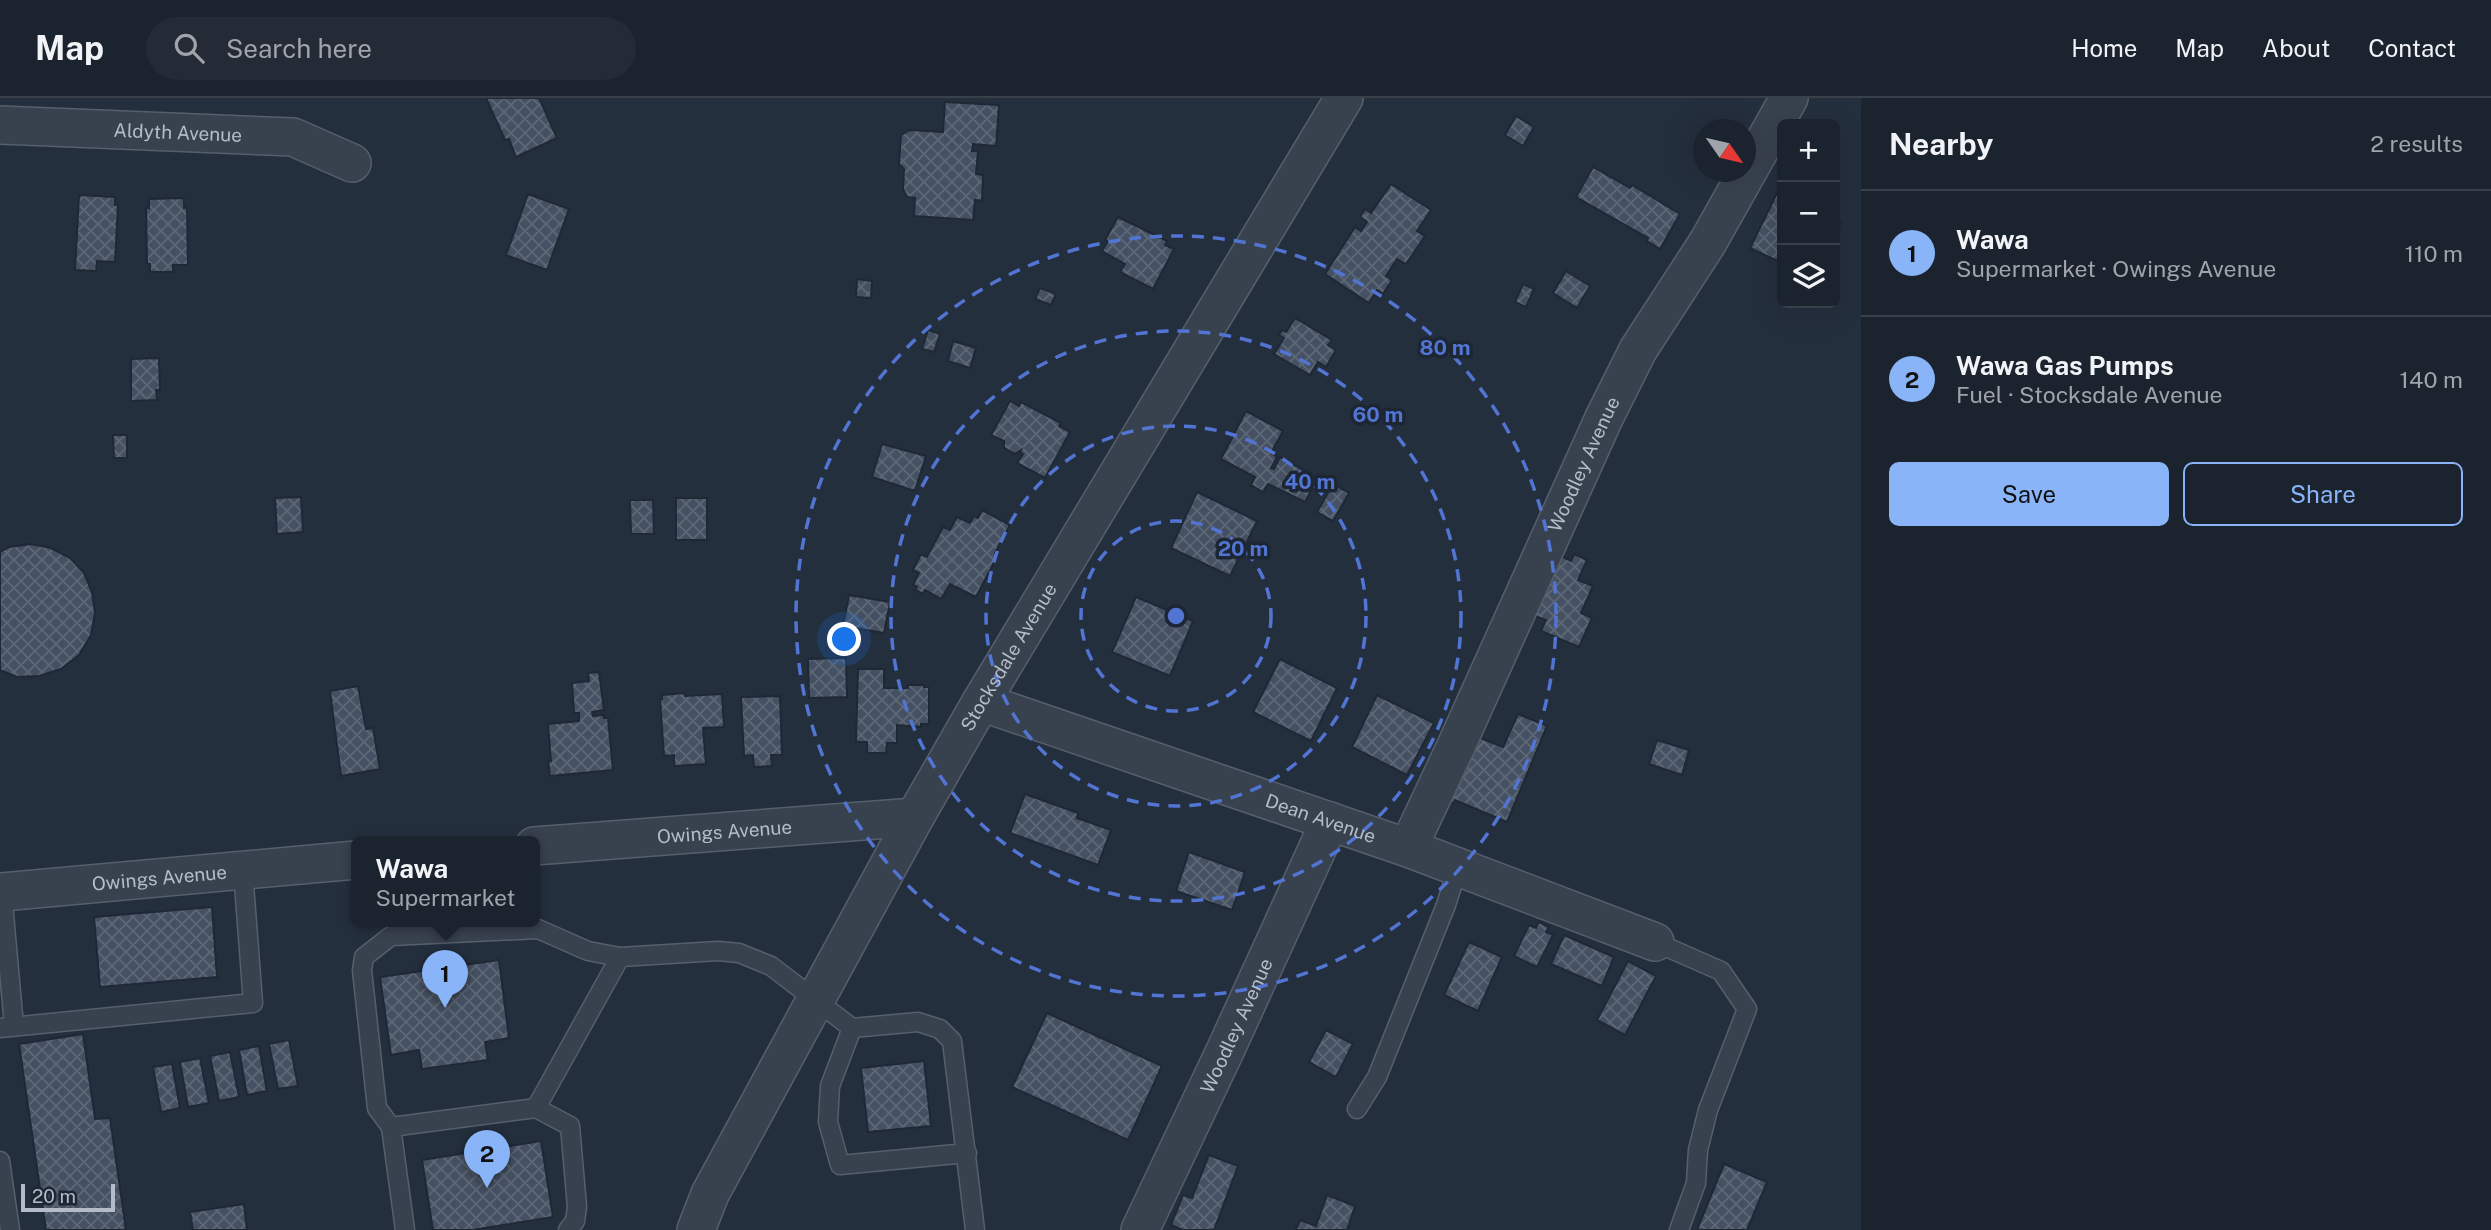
<!DOCTYPE html>
<html lang="en">
<head>
<meta charset="utf-8">
<style>
  :root { --surface:#1b232e; --page:#242b36; --text:#f1f3f6; --muted:#a0a4aa; --line:#39404a; --accent:#8ab4f8 }
  body { margin:0; font-family:"Public Sans",sans-serif; background:var(--page); color:var(--text) }
  .controls { position:absolute; right:21px; top:21px; display:grid; overflow:hidden; border-radius:10px; box-shadow:0 7px 28px #0002 }
  .controls button { width:63px; height:63px; display:grid; place-items:center; padding:0; border:0; border-bottom:2px solid var(--line); background:var(--surface); color:var(--text); font:35px sans-serif }
  .compass { position:absolute; left:1693px; top:21px; width:63px; height:63px; border-radius:50%; background:var(--surface); box-shadow:0 7px 28px #0002; rotate:124deg }
  .scale { position:absolute; left:21px; bottom:18px; width:94px; box-sizing:border-box; padding-left:7px; border:4px solid #b4bcc9; border-top:0; font-size:19px; line-height:24px; white-space:nowrap; color:#b4bcc9; -webkit-text-stroke:5px #1d2633; paint-order:stroke }
  .you { position:absolute; left:845px; top:542px; width:24px; height:24px; margin:-18px; border:5px solid #fff; border-radius:50%; background:#1a73e8; box-shadow:0 0 0 10px #1a73e833 }
  .badge { display:grid; place-items:center; width:46px; height:46px; border-radius:50%; background:var(--accent); color:#111; font-size:23px; font-weight:700 }
  .pin { position:absolute; translate:-50% -58px; filter:drop-shadow(0 2px 4px #0008) }
  .pin::after { content:''; position:absolute; top:37px; width:24px; height:21px; background:inherit; clip-path:polygon(0 0,100% 0,50% 100%) }
  .popup { position:absolute; left:351px; top:738px; width:189px; height:91px; box-sizing:border-box; display:grid; place-content:center; border-radius:10px; background:var(--surface); filter:drop-shadow(0 2px 5px #0005); font-size:23px; white-space:nowrap; color:var(--muted) }
  .popup b { font-size:26px; color:var(--text) }
  .popup::after { content:''; position:absolute; left:50%; top:100%; margin-left:-14px; border:14px solid transparent; border-top-color:var(--surface) }
  .list { margin:0; padding:0; list-style:none }
  h2 { display:flex; justify-content:space-between; align-items:center; height:91px; margin:0; padding:0 28px; font-size:30px }
  h2 small { font-size:23px; font-weight:400; color:var(--muted) }
  .list li { display:grid; grid-template-columns:46px 1fr auto; gap:21px; align-items:center; box-sizing:border-box; height:126px; padding:0 28px; border-top:2px solid var(--line) }
  .list b { display:block; font-size:26px; white-space:nowrap }
  .list p { margin:0; font-size:23px; white-space:nowrap; color:var(--muted) }
  .list em { font-size:23px; font-style:normal; color:var(--muted) }
  .actions { display:flex; gap:14px; padding:21px 28px }
  .actions a { flex:1; padding:16px 0; border:2px solid var(--accent); border-radius:10px; text-align:center; font-size:24px; color:var(--accent) }
  .actions .main { background:var(--accent); color:#111 }
  .icon { flex:none; width:38px; height:38px; fill:none; stroke:currentColor; stroke-width:2; stroke-linecap:round; stroke-linejoin:round }
  .map { position:relative; flex:none; width:1861px; height:1132px; overflow:hidden }
  header { display:flex; align-items:center; gap:42px; box-sizing:border-box; height:98px; padding:0 35px; background:var(--surface); border-bottom:2px solid var(--line) }
  header strong { font-size:33px }
  nav { display:flex; gap:38px; margin-inline-start:auto; font-size:24px }
  .search { width:490px; height:63px; background:var(--page); display:flex; align-items:center; gap:18px; box-sizing:border-box; padding:0 24px; border-radius:38px; color:var(--muted); font-size:26px }
  main { display:flex }
  aside { flex:1; background:var(--surface) }
  .map>svg:first-child { display:block }
</style>
</head>
<body>
<header>
<strong>Map</strong>
<div class="search"><svg class="icon" aria-label="search" viewBox="0 0 24 24"><circle cx="10" cy="10" r="6"/><path d="M15 15l6 6"/></svg>Search here</div>
<nav><a>Home</a><a>Map</a><a>About</a><a>Contact</a></nav>
</header>
<main>
<div class="map">
<svg width="1861" height="1132" viewBox="0 0 1861 1132">
  <defs>
    <pattern id="building-cross-hatch" width="8" height="8" patternUnits="userSpaceOnUse" patternTransform="scale(1.75)"><rect width="8" height="8" fill="#455162"/><path d="M0 0l8 8M0 8l8-8" fill="none" stroke="#5d6877"/></pattern>
  </defs>
  <rect width="100%" height="100%" fill="#242f3e"/>
  <g fill="url(#building-cross-hatch)" stroke="#1f2835" stroke-width="2">
    <polygon points="486,0 539,0 557,40 516,59 509,41 505,42"/>
    <polygon points="945,4 999,7 996,48 973,46 972,53 978,53 976,76 983,77 982,103 975,102 973,122 914,118 915,100 907,99 903,91 904,71 899,66 901,37 910,32 943,34"/>
    <polygon points="1516,18 1534,29 1523,48 1505,37"/>
    <polygon points="1593,69 1630,90 1632,87 1680,116 1660,151 1647,143 1648,140 1576,99"/>
    <polygon points="1391,86 1431,112 1417,133 1425,138 1406,166 1397,161 1386,178 1392,182 1383,196 1377,192 1369,205 1325,176 1355,129 1361,133 1367,124 1360,119 1365,111 1371,115"/>
    <polygon points="1778,93 1782,94 1782,165 1750,150"/>
    <polygon points="528,96 569,111 547,172 506,157"/>
    <polygon points="79,97 115,99 115,107 118,107 115,164 97,163 96,173 75,172"/>
    <polygon points="184,100 184,110 187,109 188,167 173,167 173,174 150,174 150,166 147,166 146,109 149,110 149,101"/>
    <polygon points="1118,119 1167,143 1165,147 1174,151 1153,191 1120,174 1125,166 1102,153 1108,143 1105,142"/>
    <polygon points="1835,120 1841,124 1835,137"/>
    <polygon points="1566,173 1590,188 1577,210 1553,195"/>
    <polygon points="857,181 872,183 871,200 856,199"/>
    <polygon points="1523,186 1534,191 1526,209 1515,204"/>
    <polygon points="1040,190 1056,196 1051,207 1035,201"/>
    <polygon points="1295,220 1332,242 1328,247 1336,252 1326,269 1318,264 1310,277 1274,256 1284,240 1279,237 1282,232 1286,234"/>
    <polygon points="928,232 940,236 934,254 922,251"/>
    <polygon points="953,243 976,250 970,270 948,263"/>
    <polygon points="159,260 160,292 156,292 157,302 131,303 131,261"/>
    <polygon points="1010,303 1019,308 1021,304 1061,325 1059,328 1070,334 1045,380 1017,365 1023,356 1020,354 1021,352 1015,356 1004,350 1004,343 991,337"/>
    <polygon points="1246,313 1283,333 1271,355 1277,359 1271,370 1274,371 1280,359 1311,376 1310,378 1317,382 1305,404 1268,386 1263,394 1251,387 1255,379 1221,361"/>
    <polygon points="113,337 127,337 127,360 114,360"/>
    <polygon points="882,346 926,358 915,393 872,379"/>
    <polygon points="1333,386 1349,395 1333,423 1317,414"/>
    <polygon points="1197,394 1257,423 1230,478 1171,450"/>
    <polygon points="301,399 303,434 277,436 275,400"/>
    <rect x="676" y="400" width="31" height="42"/>
    <polygon points="630,402 653,402 654,436 631,436"/>
    <polygon points="982,412 1010,427 995,455 998,457 976,499 950,486 941,501 925,492 923,496 915,492 917,489 913,487 919,475 913,472 921,456 927,459 943,429 950,432 957,419 970,425 974,418 978,420"/>
    <polygon points="31,446 51,450 70,460 84,475 92,494 95,515 91,537 79,557 61,571 39,578 17,579 0,572 0,454 9,449"/>
    <polygon points="1574,456 1587,462 1578,482 1593,488 1581,515 1592,520 1579,549 1541,533 1546,522 1530,516 1561,458 1571,463"/>
    <polygon points="849,497 890,504 884,535 843,528"/>
    <polygon points="1136,499 1193,523 1170,578 1112,554"/>
    <polygon points="846,560 847,599 809,600 808,561"/>
    <polygon points="1280,561 1337,590 1311,643 1253,614"/>
    <polygon points="858,571 884,571 884,590 908,590 908,587 924,587 924,589 929,589 929,626 921,626 921,629 897,627 897,645 887,645 886,655 867,655 867,644 856,644"/>
    <polygon points="599,574 604,612 592,614 593,618 604,617 604,620 608,620 613,672 550,678 548,662 551,663 548,626 579,623 579,615 574,615 572,585 589,583 588,575"/>
    <polygon points="358,588 366,631 373,630 380,671 341,678 330,593"/>
    <polygon points="685,595 685,598 722,596 724,629 703,630 706,666 674,668 674,657 664,658 660,601 662,601 662,597"/>
    <polygon points="1377,597 1434,625 1407,677 1352,649"/>
    <polygon points="780,598 782,657 771,657 772,668 754,669 753,657 744,658 741,599"/>
    <polygon points="1518,616 1547,628 1507,724 1455,702 1453,705 1448,703 1475,638 1503,649"/>
    <polygon points="1657,642 1689,652 1682,677 1649,666"/>
    <polygon points="1025,696 1078,715 1077,720 1111,732 1098,767 1010,735"/>
    <polygon points="1189,754 1245,774 1232,812 1176,793"/>
    <polygon points="212,809 217,879 100,889 94,819"/>
    <polygon points="1539,824 1549,829 1546,834 1553,837 1537,869 1514,858 1529,827 1536,830"/>
    <polygon points="1564,837 1614,859 1602,888 1551,866"/>
    <polygon points="1469,844 1502,859 1478,913 1444,897"/>
    <polygon points="499,862 509,940 485,944 488,962 422,971 419,952 391,957 380,879"/>
    <polygon points="1628,863 1656,878 1625,937 1597,922"/>
    <polygon points="1047,915 1162,968 1128,1042 1012,989"/>
    <polygon points="1326,932 1353,946 1336,979 1309,964"/>
    <polygon points="83,936 95,1021 110,1020 126,1132 46,1132 19,946"/>
    <polygon points="289,942 298,988 278,991 269,946"/>
    <polygon points="259,948 267,993 247,997 239,952"/>
    <polygon points="230,954 239,999 219,1003 210,958"/>
    <polygon points="200,960 209,1005 188,1009 180,964"/>
    <polygon points="924,963 931,1028 868,1034 861,970"/>
    <polygon points="172,966 180,1010 161,1014 153,969"/>
    <polygon points="541,1043 553,1119 472,1132 433,1132 422,1062"/>
    <polygon points="1209,1057 1238,1068 1214,1132 1183,1132 1171,1127 1183,1097 1192,1100"/>
    <polygon points="1724,1066 1767,1084 1747,1132 1697,1132"/>
    <polygon points="1327,1097 1355,1108 1347,1132 1296,1132 1300,1122 1316,1128"/>
    <polygon points="244,1106 247,1132 193,1132 190,1114"/>
  </g>
  <g fill="none" stroke-linecap="round" stroke-linejoin="round">
    <defs>
      <g id="lane">
        <polyline points="0,792 2,794 14,928"/>
        <polyline points="1655,844 1721,873 1747,911 1708,1012 1698,1052 1696,1085 1679,1132"/>
        <polyline points="0,930 253,905 243,773"/>
        <polyline points="852,930 830,988 828,1024 840,1067 967,1055"/>
        <polyline points="536,1010 620,859 718,853 739,855 771,868 852,930 918,924 940,931 952,943 975,1132"/>
        <polyline points="1357,1011 1377,979 1446,807 1458,769"/>
        <polyline points="391,1029 377,1010 362,872 364,859 391,838 538,831 588,853 620,859"/>
        <polyline points="0,1063 10,1132"/>
        <polyline points="405,1132 391,1029 536,1010 570,1028 577,1109 575,1123 568,1132"/>
      </g>
      <g id="street">
        <path id="s1" d="M0,27L293,39L352,65"/>
        <path id="s2" d="M981,604L1408,750L1655,844"/>
        <path id="s3" d="M534,748L915,719"/>
        <path id="s4" d="M1408,750L1456,648L1604,320L1638,252L1708,144L1789,0"/>
        <path id="s5" d="M2,794L356,762"/>
        <path id="s6" d="M696,1132L710,1096L915,719L981,604L1344,0"/>
        <path id="s7" d="M1140,1132L1225,953L1330,723"/>
      </g>
    </defs>
    <use href="#lane" stroke="#565f6c" stroke-width="21"/>
    <use href="#street" stroke="#565f6c" stroke-width="40"/>
    <use href="#lane" stroke="#38414e" stroke-width="18"/>
    <use href="#street" stroke="#38414e" stroke-width="37"/>
  </g>
  <g fill="none" stroke="#5274d3" stroke-width="3.5" stroke-dasharray="12 9">
    <circle cx="1176" cy="518" r="95"/>
    <circle cx="1176" cy="518" r="190"/>
    <circle cx="1176" cy="518" r="285"/>
    <circle cx="1176" cy="518" r="380"/>
  </g>
  <g text-anchor="middle" dominant-baseline="central" stroke-width="7" stroke-linejoin="round" paint-order="stroke">
    <g font-size="19" fill="#b4bcc9" stroke="#1d2633">
      <text stroke="none"><textPath href="#s1" startOffset="178">Aldyth Avenue</textPath></text>
      <text stroke="none"><textPath href="#s4" startOffset="422">Woodley Avenue</textPath></text>
      <text stroke="none"><textPath href="#s6" startOffset="653">Stocksdale Avenue</textPath></text>
      <text stroke="none"><textPath href="#s2" startOffset="359">Dean Avenue</textPath></text>
      <text stroke="none"><textPath href="#s3" startOffset="191">Owings Avenue</textPath></text>
      <text stroke="none"><textPath href="#s5" startOffset="158">Owings Avenue</textPath></text>
      <text stroke="none"><textPath href="#s7" startOffset="226">Woodley Avenue</textPath></text>
    </g>
  </g>
  <circle cx="1176" cy="518" r="10" fill="#5274d3" stroke="#1d2633" stroke-width="3.5"/>
  <g font-size="21" text-anchor="middle" font-weight="bold" fill="#5274d3" stroke="#1d2633" stroke-width="7" stroke-linejoin="round" paint-order="stroke">
    <text x="1445" y="257">80 m</text>
    <text x="1378" y="324">60 m</text>
    <text x="1310" y="391">40 m</text>
    <text x="1243" y="458">20 m</text>
  </g>
</svg>
<div class="controls">
<button>+</button>
<button>−</button>
<button><svg class="icon" aria-label="layers" viewBox="0 0 24 24"><path d="M12 4l9 5-9 5-9-5zM3 14l9 5 9-5"/></svg></button>
</div>
<svg class="compass" viewBox="-18 -18 36 36"><path d="M0-13l5 13h-10z" fill="#e53935"/><path d="M0 13l5-13h-10z" fill="#a0a4aa"/></svg>
<div class="scale">20 m</div>
<div class="you"></div>
<div class="pin badge" style="left:445px;top:910px">1</div>
<div class="popup"><b>Wawa</b>Supermarket</div>
<div class="pin badge" style="left:487px;top:1090px">2</div>
</div>
<aside>
<h2>Nearby<small>2 results</small></h2>
<ul class="list">
<li><span class="badge">1</span><div><b>Wawa</b><p>Supermarket · Owings Avenue</p></div><em>110 m</em></li>
<li><span class="badge">2</span><div><b>Wawa Gas Pumps</b><p>Fuel · Stocksdale Avenue</p></div><em>140 m</em></li>
</ul>
<div class="actions"><a class="main">Save</a><a>Share</a></div>
</aside>
</main>
</body>
</html>
